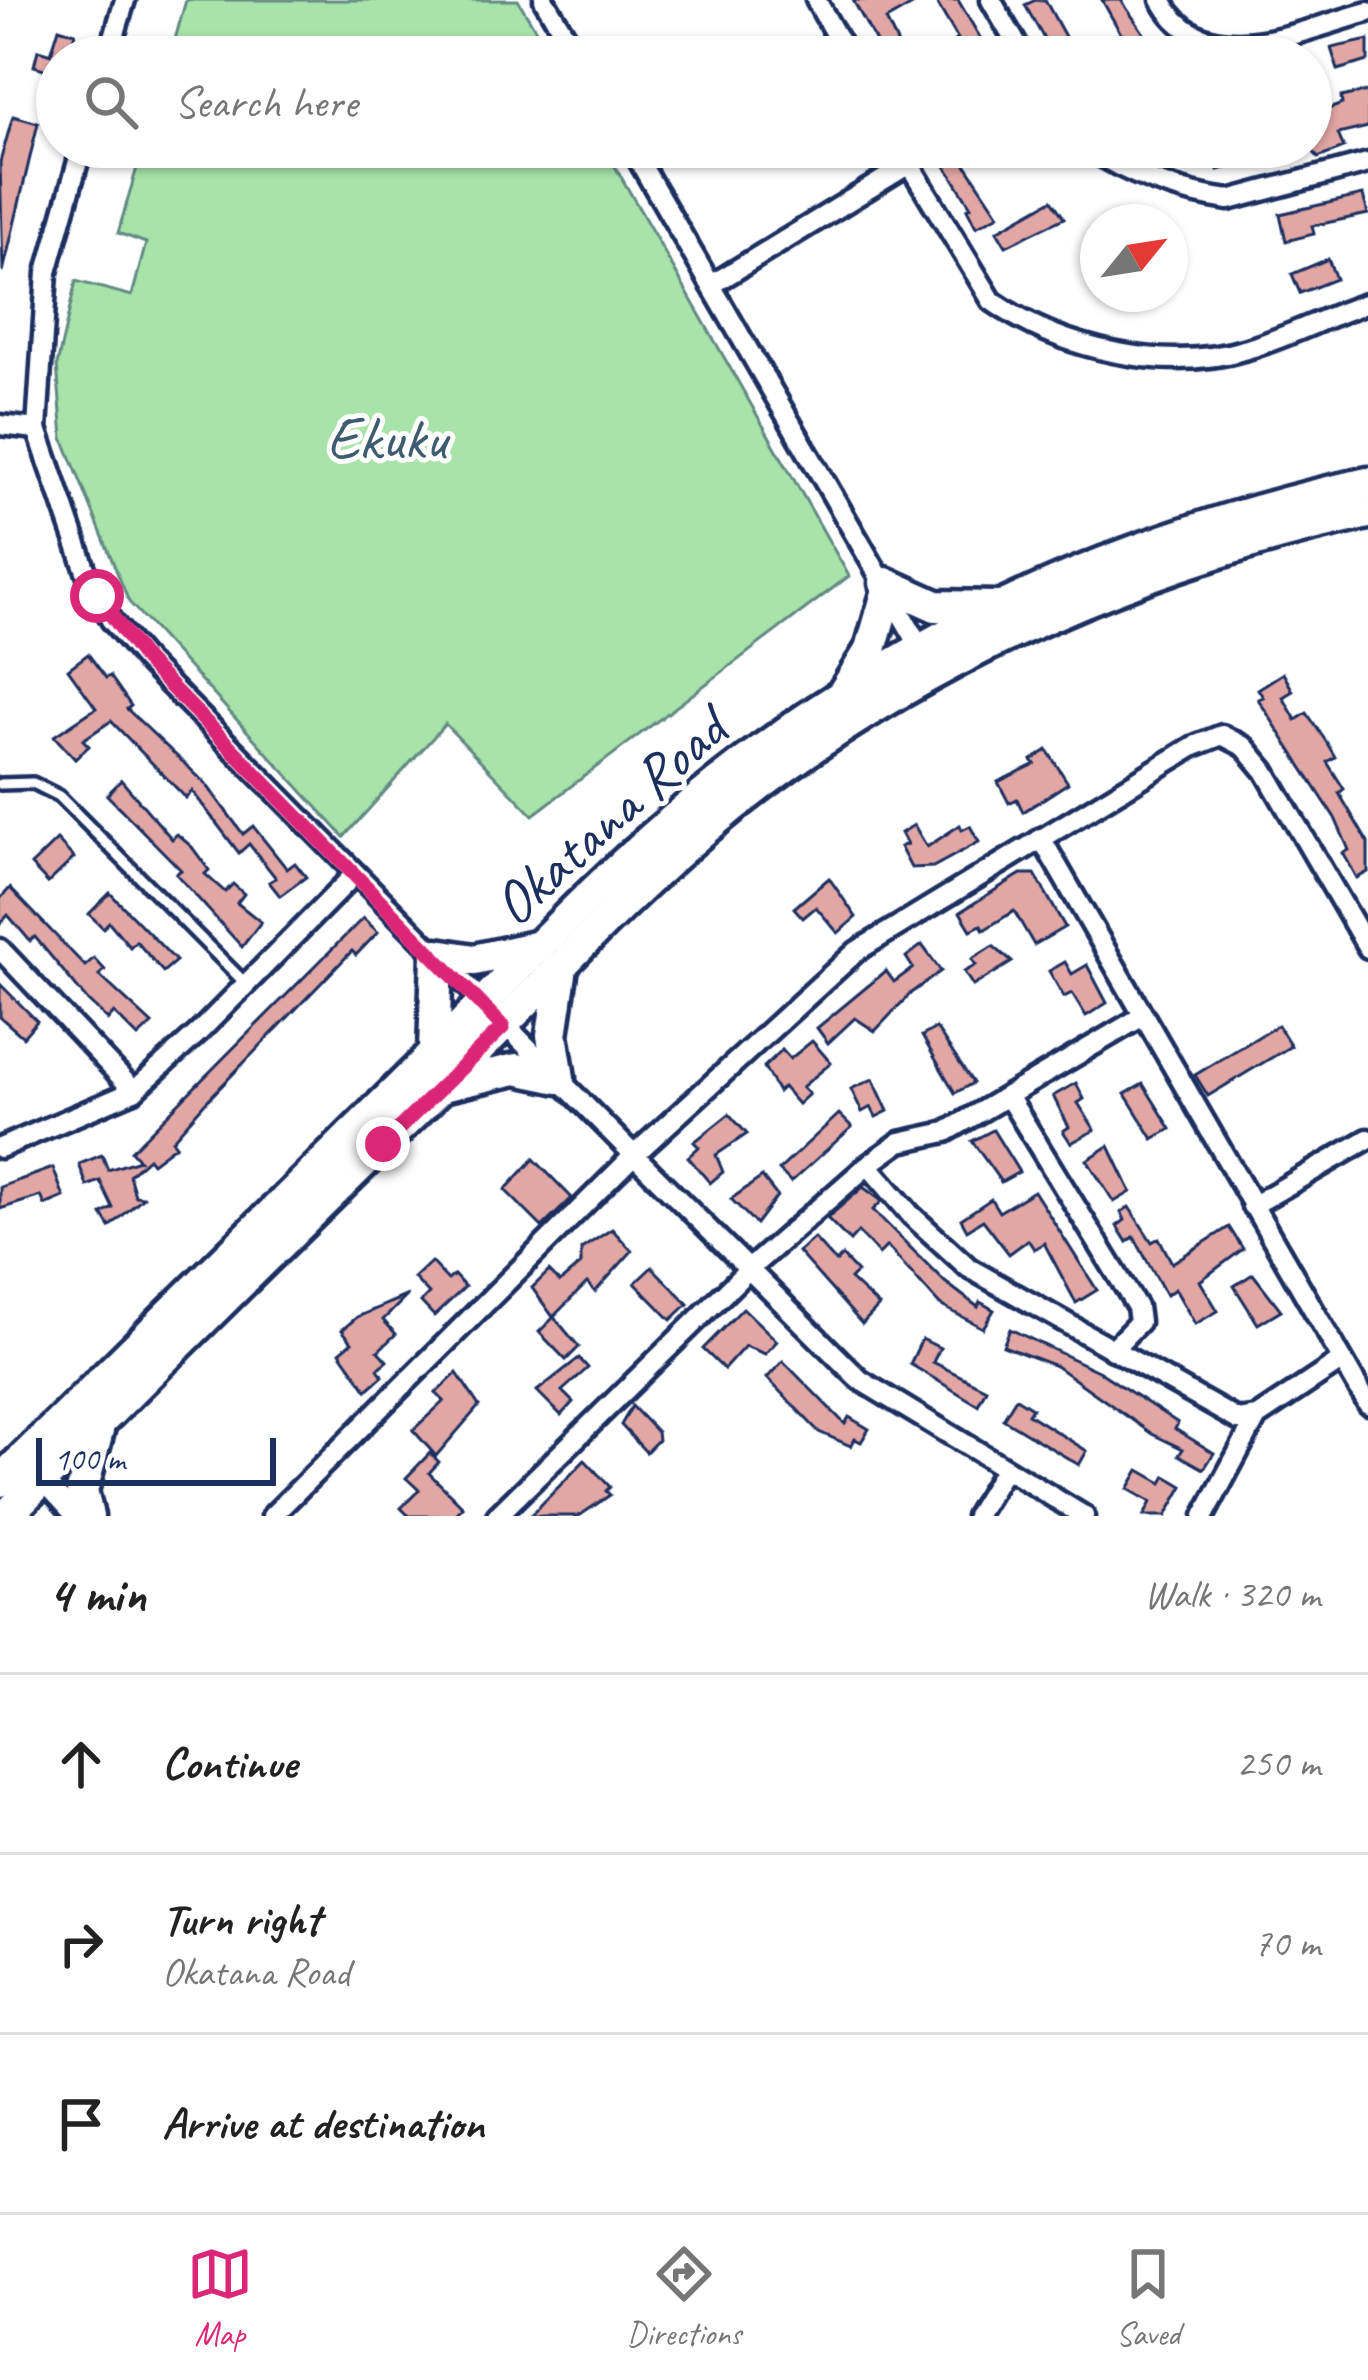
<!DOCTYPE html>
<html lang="en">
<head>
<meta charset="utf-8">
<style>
  :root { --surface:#fff; --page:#f2f2f2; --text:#222; --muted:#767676; --line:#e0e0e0; --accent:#db2777 }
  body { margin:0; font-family:Caveat,sans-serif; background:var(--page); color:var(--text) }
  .compass { position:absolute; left:1080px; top:204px; width:108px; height:108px; border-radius:50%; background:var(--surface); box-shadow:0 3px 9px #0004; rotate:60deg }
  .scale { position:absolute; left:36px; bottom:30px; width:240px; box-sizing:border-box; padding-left:12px; border:6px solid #1b2f5e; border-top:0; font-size:33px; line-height:42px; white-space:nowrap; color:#1b2f5e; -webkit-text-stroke:9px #fff; paint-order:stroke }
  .stop { position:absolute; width:36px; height:36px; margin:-27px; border:9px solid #db2777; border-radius:50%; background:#fff }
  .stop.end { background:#db2777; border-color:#fff; box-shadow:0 3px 12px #0008 }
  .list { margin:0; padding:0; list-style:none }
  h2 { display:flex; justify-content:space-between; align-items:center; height:156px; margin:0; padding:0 48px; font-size:51px }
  h2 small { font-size:39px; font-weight:400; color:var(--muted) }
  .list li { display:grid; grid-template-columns:78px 1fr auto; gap:36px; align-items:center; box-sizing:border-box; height:180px; padding:0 48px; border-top:3px solid var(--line) }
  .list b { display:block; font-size:45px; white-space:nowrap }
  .list p { margin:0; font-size:39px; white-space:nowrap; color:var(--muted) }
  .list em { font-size:39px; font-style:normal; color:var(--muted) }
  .icon { flex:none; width:66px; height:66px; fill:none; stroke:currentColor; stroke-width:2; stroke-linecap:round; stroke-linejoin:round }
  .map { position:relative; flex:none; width:1368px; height:1516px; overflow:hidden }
  .search { position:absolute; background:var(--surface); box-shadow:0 3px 9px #0004; left:36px; right:36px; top:36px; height:132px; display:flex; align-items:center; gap:30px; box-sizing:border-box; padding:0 42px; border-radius:66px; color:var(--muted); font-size:45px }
  .sheet { height:696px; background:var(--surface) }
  nav { display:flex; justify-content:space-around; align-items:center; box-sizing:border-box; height:168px; border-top:3px solid var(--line); background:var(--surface); font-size:33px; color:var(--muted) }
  nav a { display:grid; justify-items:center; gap:6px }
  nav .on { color:var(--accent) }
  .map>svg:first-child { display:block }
</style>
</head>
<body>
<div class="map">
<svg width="1368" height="1516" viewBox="0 0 1368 1516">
  <rect width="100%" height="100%" fill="#fff"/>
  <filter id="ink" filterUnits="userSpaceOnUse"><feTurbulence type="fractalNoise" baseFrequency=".00833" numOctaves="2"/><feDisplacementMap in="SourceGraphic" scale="24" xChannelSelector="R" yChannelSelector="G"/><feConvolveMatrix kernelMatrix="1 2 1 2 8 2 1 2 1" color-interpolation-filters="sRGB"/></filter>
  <g filter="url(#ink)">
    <g fill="#a8e3a9" stroke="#628984" stroke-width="3">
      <polygon points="186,0 518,0 552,57 170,57"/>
      <polygon points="143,147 604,147 849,576 533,815 445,724 344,837 129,602 63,438 57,365 76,281 132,296 146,243 118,233"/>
    </g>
    <g fill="#e2a7a4" stroke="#1b2f5e" stroke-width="3">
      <polygon points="853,0 921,0 886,20 904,57 884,57"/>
      <polygon points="935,0 958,0 988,51 960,57 952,43 958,39"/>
      <polygon points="1036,0 1045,0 1069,44 1052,53 1025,5"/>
      <polygon points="1102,0 1121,0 1160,57 1134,57"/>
      <polygon points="59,28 75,33 68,57 57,57 57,73 34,66 38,50 51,54"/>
      <polygon points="1368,40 1368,61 1338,70 1331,48"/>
      <polygon points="1368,91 1368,127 1338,134 1344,148 1318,158 1311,148 1311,116 1342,104 1341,97"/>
      <polygon points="13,116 38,123 3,272 0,162"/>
      <polygon points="934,147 954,147 999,215 976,227 967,209 971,207"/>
      <polygon points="1230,147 1297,147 1297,152 1218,170 1213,151"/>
      <polygon points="1363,195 1368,214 1312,226 1314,234 1286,241 1280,214"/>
      <polygon points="1052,200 1064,218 1006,246 997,231"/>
      <polygon points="1328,259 1336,279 1300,293 1292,274"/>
      <polygon points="88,654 106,678 110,676 131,706 127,709 206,784 243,834 253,826 287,869 295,863 306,877 280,896 269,882 276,878 249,844 239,853 192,791 186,798 111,721 83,740 89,746 75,759 54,736 96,708 68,669"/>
      <polygon points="1283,673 1293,691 1283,697 1296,720 1307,713 1327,743 1335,757 1327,762 1344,789 1339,793 1368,843 1368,872 1357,878 1343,853 1349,850 1335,818 1258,699 1263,697 1258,689"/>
      <polygon points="1047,750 1068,783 1023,812 1017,799 1009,803 998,782 1035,764 1032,760"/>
      <polygon points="121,780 172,839 177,834 192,847 209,870 205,874 225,892 233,884 244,894 237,903 261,922 242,947 176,874 181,870 107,795"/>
      <polygon points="914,825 927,847 960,825 962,830 970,826 979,842 933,867 911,868 900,847 907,844 901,833"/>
      <polygon points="57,840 74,858 48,883 31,865"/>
      <polygon points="1021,874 1035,874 1065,927 1034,945 1014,911 984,930 981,925 971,930 960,912"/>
      <polygon points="829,878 856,917 838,933 816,907 803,918 794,908"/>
      <polygon points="10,888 85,966 94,958 105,970 99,975 152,1024 138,1037 114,1013 108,1020 88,1001 35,937 30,941 8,915 0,924 0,899"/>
      <polygon points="110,893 176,961 163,972 136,941 130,947 109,922 103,928 89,914"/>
      <polygon points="363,918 378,932 356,955 352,951 204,1104 172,1140 176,1145 152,1163 148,1158 129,1175 135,1196 143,1197 110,1227 102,1214 113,1208 100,1181 87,1186 79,1164 102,1155 108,1170 139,1160 131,1151"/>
      <polygon points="922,945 941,971 911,993 875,1031 855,1018 828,1043 817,1028 886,971 894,982 913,968 906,957"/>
      <polygon points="993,946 1012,962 973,986 964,972 976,965 972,959"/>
      <polygon points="1065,962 1072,974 1087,965 1107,1003 1086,1016 1072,993 1064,997 1049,971"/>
      <polygon points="0,984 37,1021 23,1037 0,1017"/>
      <polygon points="1278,1025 1291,1046 1208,1096 1195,1075"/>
      <polygon points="936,1028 973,1083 955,1093 922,1036"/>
      <polygon points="812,1041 831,1063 802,1087 809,1094 798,1104 783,1087 778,1092 764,1067 782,1050 790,1059"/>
      <polygon points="873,1079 888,1111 876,1117 871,1107 862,1112 851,1089"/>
      <polygon points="1076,1083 1084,1099 1078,1103 1095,1130 1071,1143 1063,1131 1069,1127 1053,1096"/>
      <polygon points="1143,1084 1171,1129 1153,1139 1125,1094"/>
      <polygon points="729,1114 747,1134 716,1155 723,1172 710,1183 688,1157 699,1147 694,1142"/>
      <polygon points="839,1114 852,1127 791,1182 779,1170"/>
      <polygon points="993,1130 1019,1172 1001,1182 972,1141"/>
      <polygon points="1109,1146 1131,1192 1114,1202 1087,1160"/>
      <polygon points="534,1159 572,1198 542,1227 505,1190"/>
      <polygon points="53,1168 64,1197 45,1205 41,1196 0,1209 0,1187"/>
      <polygon points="762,1177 777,1196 756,1224 731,1199"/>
      <polygon points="863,1187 882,1201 873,1210 945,1282 978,1307 980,1302 994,1310 983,1328 940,1305 887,1246 879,1254 858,1232 850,1241 827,1218"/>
      <polygon points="1034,1191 1097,1290 1076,1303 1044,1243 1034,1249 1028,1240 1009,1254 983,1220 967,1230 961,1219 991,1199 999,1212"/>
      <polygon points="1129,1207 1152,1242 1159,1238 1172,1263 1229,1227 1243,1249 1200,1281 1218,1311 1195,1324 1175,1289 1166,1295 1134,1237 1127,1242 1117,1226 1125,1220 1121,1212"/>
      <polygon points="612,1229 632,1251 595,1292 587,1283 553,1317 532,1288 549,1271 560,1282 581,1264 581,1249"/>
      <polygon points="814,1238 836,1262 842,1256 857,1272 850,1279 879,1306 862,1324 798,1252"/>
      <polygon points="431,1262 448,1280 454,1275 465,1287 434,1316 421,1302 429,1294 414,1278"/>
      <polygon points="652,1267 688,1304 671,1320 635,1283"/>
      <polygon points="1253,1274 1281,1310 1258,1324 1234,1286"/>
      <polygon points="408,1295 383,1320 396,1334 378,1351 387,1361 378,1369 383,1376 367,1390 340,1352 352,1342 342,1330 357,1317"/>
      <polygon points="743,1308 777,1341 765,1354 745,1346 724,1369 703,1349"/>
      <polygon points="554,1317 579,1347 566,1360 539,1332"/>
      <polygon points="1010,1329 1100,1372 1178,1423 1175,1429 1214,1453 1204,1469 1179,1455 1183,1449 1152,1434 1056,1366 1003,1346"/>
      <polygon points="922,1339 940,1348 933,1362 986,1389 978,1405 910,1364"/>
      <polygon points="579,1358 588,1368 562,1391 573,1402 561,1415 537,1391"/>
      <polygon points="783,1361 845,1424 849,1417 869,1429 861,1442 855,1439 851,1446 819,1432 767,1378"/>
      <polygon points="457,1373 479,1406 436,1456 413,1430 444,1401 436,1393"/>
      <polygon points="1016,1398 1032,1408 1028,1414 1087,1451 1079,1465 1003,1419"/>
      <polygon points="632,1406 657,1432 658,1440 646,1452 621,1425"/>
      <polygon points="430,1453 439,1462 429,1473 463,1507 454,1516 409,1516 401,1508 419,1490 406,1478"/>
      <polygon points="585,1460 610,1487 606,1491 610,1495 579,1516 530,1516"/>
      <polygon points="1139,1470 1162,1483 1166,1476 1183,1486 1166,1516 1144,1516 1151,1502 1128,1489"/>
    </g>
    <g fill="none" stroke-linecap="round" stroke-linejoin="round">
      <defs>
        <polyline id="lane" points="0,784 33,783 59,796 246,984"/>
        <g id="street">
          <polyline points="544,0 578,57"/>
          <polyline points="816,0 848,57"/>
          <polyline points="991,0 1024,57"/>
          <path d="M1161,0C1204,78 1301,30 1368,12"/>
          <polyline points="108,57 125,0"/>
          <polyline points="82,147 47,272 37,429 88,577 111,620 145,660 634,1155 272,1516"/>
          <polyline points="631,147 926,657"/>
          <path d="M899,147L992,301C1060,349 1166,374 1247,349C1289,337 1327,316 1368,303"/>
          <path d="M1087,147C1126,174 1181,194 1229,200L1368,163"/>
          <polyline points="713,284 909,164"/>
          <polyline points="0,425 37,429"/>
          <polyline points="1041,838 1368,1404"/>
          <polyline points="0,949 134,1091"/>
          <polyline points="1008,1096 1137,1307 1139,1322 1112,1350"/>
          <polyline points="0,1148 134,1091 199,1032 355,874"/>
          <polyline points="868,1165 911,1215 969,1268 1238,1420 1257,1417 1341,1361"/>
          <polyline points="1252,1206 1368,1139"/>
          <polyline points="38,1475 76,1516"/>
          <polyline points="497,1516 749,1269 868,1165 900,1142 946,1132 1143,1016"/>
          <polyline points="976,1516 1004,1470"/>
          <polyline points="1084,1516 860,1380 634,1155 857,951 1194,746 1222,735 1245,747 1265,771 1368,948"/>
          <polyline points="1204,1516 1257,1417"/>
        </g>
        <g id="primary">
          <polyline points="885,583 936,606 999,607"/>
          <polyline points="845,690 871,649 888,590"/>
          <polyline points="434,1053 437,954 474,960 539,946"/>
          <polyline points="447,1085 516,1069 559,1078 552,1035 562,967"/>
          <path d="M0,1481C135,1347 271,1214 407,1080C499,989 587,890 687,808C883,644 1119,537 1368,483"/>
          <path d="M6,1516C149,1373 293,1231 438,1090C526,1004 610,910 704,830C894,670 1127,565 1368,513"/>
          <polyline points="88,1516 82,1491 98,1431"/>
        </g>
      </defs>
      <use href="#lane" stroke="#1b2f5e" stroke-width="18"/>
      <use href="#street" stroke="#1b2f5e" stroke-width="27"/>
      <use href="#primary" stroke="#1b2f5e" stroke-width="39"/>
      <use href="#lane" stroke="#fff" stroke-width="9"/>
      <use href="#street" stroke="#fff" stroke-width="18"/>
      <use href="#primary" stroke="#fff" stroke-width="30"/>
    </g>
  </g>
  <g fill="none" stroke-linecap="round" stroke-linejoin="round" filter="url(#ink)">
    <polyline stroke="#db2777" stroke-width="15" points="97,596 146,661 503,1027 383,1144"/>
  </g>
  <g text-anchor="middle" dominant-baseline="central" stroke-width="10" stroke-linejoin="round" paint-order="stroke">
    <g font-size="60" fill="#3e5c71" stroke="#fff">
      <text x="387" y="438">Ekuku</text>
    </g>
    <g font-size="60" fill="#1b2f5e" stroke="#fff">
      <text transform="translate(609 817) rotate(-42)">Okatana Road</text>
    </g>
  </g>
</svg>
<svg class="compass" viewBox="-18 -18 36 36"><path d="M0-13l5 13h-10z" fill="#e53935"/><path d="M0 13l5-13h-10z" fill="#767676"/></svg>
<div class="scale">100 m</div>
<div class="stop" style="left:97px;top:596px"></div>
<div class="stop end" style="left:383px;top:1144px"></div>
<div class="search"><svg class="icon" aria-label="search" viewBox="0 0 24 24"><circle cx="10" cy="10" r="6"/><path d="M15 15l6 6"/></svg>Search here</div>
</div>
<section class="sheet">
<h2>4 min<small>Walk · 320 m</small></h2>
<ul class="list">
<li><svg class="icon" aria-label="ahead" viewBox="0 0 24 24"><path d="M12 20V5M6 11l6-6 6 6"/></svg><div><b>Continue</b></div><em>250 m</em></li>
<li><svg class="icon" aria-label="right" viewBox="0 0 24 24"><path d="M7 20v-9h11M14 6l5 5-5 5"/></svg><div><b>Turn right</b><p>Okatana Road</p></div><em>70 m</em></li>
<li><svg class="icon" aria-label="arrive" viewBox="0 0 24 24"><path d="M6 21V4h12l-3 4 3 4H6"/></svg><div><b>Arrive at destination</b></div></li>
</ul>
</section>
<nav>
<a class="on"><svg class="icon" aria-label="map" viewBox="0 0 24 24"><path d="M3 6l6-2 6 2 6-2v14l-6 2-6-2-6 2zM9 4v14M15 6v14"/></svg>Map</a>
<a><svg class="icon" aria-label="directions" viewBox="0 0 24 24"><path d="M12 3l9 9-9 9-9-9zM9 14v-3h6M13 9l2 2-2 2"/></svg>Directions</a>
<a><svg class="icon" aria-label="saved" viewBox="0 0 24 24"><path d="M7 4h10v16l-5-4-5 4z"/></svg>Saved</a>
</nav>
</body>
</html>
